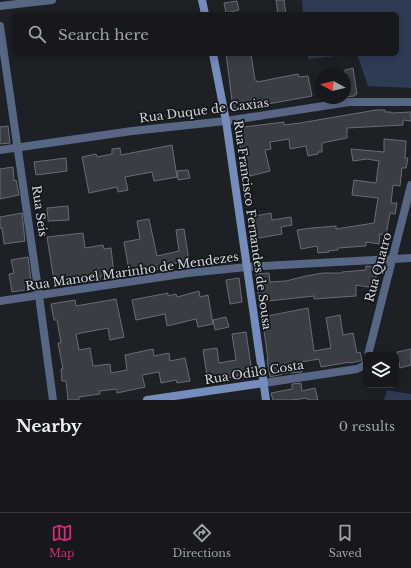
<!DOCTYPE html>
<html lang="en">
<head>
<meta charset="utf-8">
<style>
  :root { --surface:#16181c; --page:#1f2125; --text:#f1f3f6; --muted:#9ea0a3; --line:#35373b; --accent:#db2777 }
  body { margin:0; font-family:"Libre Baskerville",serif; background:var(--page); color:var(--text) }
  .controls { position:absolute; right:12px; bottom:12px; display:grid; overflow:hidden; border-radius:6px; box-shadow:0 2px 10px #0003 }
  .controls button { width:36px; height:36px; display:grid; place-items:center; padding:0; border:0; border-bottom:1px solid var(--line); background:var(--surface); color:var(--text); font:20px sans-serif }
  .compass { position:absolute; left:315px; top:68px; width:36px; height:36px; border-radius:50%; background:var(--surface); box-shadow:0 2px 10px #0003; rotate:278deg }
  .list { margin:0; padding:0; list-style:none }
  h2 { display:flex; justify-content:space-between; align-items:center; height:52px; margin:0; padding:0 16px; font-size:17px }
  h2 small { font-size:13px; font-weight:400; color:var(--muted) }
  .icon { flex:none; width:22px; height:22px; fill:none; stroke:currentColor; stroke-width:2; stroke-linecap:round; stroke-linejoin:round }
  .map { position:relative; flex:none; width:411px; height:400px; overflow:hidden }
  .search { position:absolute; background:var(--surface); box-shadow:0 2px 10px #0003; left:12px; right:12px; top:12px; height:44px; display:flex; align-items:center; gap:10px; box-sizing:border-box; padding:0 14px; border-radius:6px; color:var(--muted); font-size:15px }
  .sheet { height:112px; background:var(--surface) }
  nav { display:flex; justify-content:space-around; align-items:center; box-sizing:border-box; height:56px; border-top:1px solid var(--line); background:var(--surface); font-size:11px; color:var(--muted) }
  nav a { display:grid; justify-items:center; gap:2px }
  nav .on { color:var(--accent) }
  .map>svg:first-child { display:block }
</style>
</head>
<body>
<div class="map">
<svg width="411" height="400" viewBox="0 0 411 400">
  <rect width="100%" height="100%" fill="#1d2025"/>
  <g fill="#2e3b54">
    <polygon points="302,0 411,0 411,88 368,86 357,54 397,54 397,14 303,14"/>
    <polygon points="307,54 354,54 309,59"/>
    <polygon points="387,390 411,394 411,400 384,400"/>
  </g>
  <g fill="#3a3d43" stroke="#696c73">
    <polygon points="276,0 284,0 286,14 278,14"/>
    <polygon points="237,1 239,10 226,13 224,3"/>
    <polygon points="226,54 251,54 255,80 256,80 257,82 298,74 299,77 308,76 312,96 257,106 256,104 233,108"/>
    <polygon points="353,68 357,94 355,94 355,96 345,97 345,70"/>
    <polygon points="376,110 385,110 385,112 391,112 391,113 411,112 411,121 403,120 403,125 347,128 347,138 322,143 322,152 318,152 318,154 308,156 306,146 290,149 289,139 270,142 271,149 265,150 270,171 250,176 247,166 244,166 239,142 238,143 236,128 284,122 284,125 300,123"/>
    <polygon points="8,126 10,143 0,144 0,127"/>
    <polygon points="384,139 406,141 405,158 408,158 406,168 402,168 400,186 393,185 391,203 397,203 395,214 390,213 386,235 380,234 379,244 366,242 366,246 338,248 338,250 328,251 329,252 318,253 317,246 301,249 297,230 312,228 336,226 336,229 374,223 378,198 352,195 354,180 376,183 379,161 367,159 353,161 351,149 384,152"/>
    <polygon points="172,145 177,177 154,181 152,172 125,177 128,190 118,192 117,187 89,193 82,157 96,154 97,157 112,154 112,149 120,148 121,155"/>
    <polygon points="66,158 67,171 36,175 34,162"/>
    <polygon points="13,167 14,181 16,180 19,195 0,199 0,169"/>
    <polygon points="188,170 190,178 178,180 177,171"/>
    <polygon points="68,206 69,220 48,221 47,208"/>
    <polygon points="22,213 25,241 4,244 2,228 0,228 0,217"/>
    <polygon points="271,213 272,220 291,217 292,225 281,227 282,234 253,239 250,217"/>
    <polygon points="149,219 157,256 179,251 176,230 184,229 189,261 170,264 170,265 159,268 159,269 145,272 145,274 130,276 124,242 140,239 137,221"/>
    <polygon points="83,233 85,248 103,245 104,249 111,248 114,274 100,276 101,280 55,287 47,237"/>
    <polygon points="28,257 32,289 12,292 9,274 14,273 11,260"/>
    <polygon points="366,266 378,267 374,288 356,285 356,296 314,299 314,296 259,302 256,274 269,273 270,282 286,281 306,276 323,273 342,273 342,272 366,270"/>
    <polygon points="239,278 242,302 230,304 226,280"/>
    <polygon points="199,291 200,297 208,295 213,324 198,327 196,319 167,326 165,314 136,320 132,300 168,293 168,296 176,294 177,297"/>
    <polygon points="116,299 124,337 110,340 108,328 76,334 79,350 90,348 93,366 110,364 111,373 127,370 125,355 153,349 154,356 169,353 170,361 185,358 190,381 177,383 176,380 161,383 159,372 142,375 145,387 117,393 117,389 99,391 100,394 79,397 79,400 68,400 66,381 62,381 61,369 63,369 58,343 61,343 57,320 54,320 51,304 75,300 76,306"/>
    <polygon points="308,308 314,351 331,348 326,318 340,315 343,335 353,333 357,353 360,352 362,360 360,361 350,363 350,362 321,367 319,359 301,362 302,372 290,373 290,372 270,377 267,359 268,359 262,317"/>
    <polygon points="226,317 229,327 215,330 213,320"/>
    <polygon points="246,332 252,373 208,382 203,350 217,348 219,363 236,360 232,334"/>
    <polygon points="411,349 411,365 400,368 397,352"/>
    <polygon points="301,383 302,391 315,388 318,400 308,400 307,398 292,400 273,400 271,393 292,389 292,384"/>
  </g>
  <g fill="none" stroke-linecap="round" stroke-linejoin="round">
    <g stroke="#566683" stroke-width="8">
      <polyline points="0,6 52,0"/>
      <polyline points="0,26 39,296 53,400"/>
      <polyline points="0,150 132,131 226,121 349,102 411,102"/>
      <polyline points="0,301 188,273 247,267 411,258"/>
      <polyline points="368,355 411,185"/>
      <polyline points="264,383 357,369 363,366 366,363"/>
    </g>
    <g stroke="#748dbc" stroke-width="8">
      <polyline points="202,0 205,14"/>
      <polyline points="213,54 226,121 266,400"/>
      <polyline points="147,400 264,383"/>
    </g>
  </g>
  <g text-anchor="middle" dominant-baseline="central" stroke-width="3.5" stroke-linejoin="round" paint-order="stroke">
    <g font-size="12" fill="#d3d5d8" stroke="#14171c">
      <text transform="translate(204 110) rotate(-7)">Rua Duque de Caxias</text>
      <text transform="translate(40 211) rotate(82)">Rua Seis</text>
      <text transform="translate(253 225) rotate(82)">Rua Francisco Fernandes de Sousa</text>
      <text transform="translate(378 267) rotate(-75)">Rua Quatro</text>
      <text transform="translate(132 271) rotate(-8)">Rua Manoel Marinho de Mendezes</text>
      <text transform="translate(254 372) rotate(-9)">Rua Odilo Costa</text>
    </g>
  </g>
</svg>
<div class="controls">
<button><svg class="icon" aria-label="layers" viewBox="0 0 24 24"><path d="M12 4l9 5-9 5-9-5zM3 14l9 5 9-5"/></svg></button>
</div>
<svg class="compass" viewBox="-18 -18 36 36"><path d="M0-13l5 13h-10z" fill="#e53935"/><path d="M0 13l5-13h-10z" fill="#9ea0a3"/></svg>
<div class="search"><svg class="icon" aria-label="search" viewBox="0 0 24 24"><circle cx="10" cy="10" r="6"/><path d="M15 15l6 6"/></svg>Search here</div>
</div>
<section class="sheet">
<h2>Nearby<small>0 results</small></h2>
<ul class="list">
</ul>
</section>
<nav>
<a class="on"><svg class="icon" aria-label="map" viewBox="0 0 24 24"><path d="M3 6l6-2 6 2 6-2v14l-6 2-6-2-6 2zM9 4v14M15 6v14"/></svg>Map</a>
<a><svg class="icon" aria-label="directions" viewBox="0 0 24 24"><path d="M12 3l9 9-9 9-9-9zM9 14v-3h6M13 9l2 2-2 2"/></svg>Directions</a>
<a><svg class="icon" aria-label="saved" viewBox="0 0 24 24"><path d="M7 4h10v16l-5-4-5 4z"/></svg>Saved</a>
</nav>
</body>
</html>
